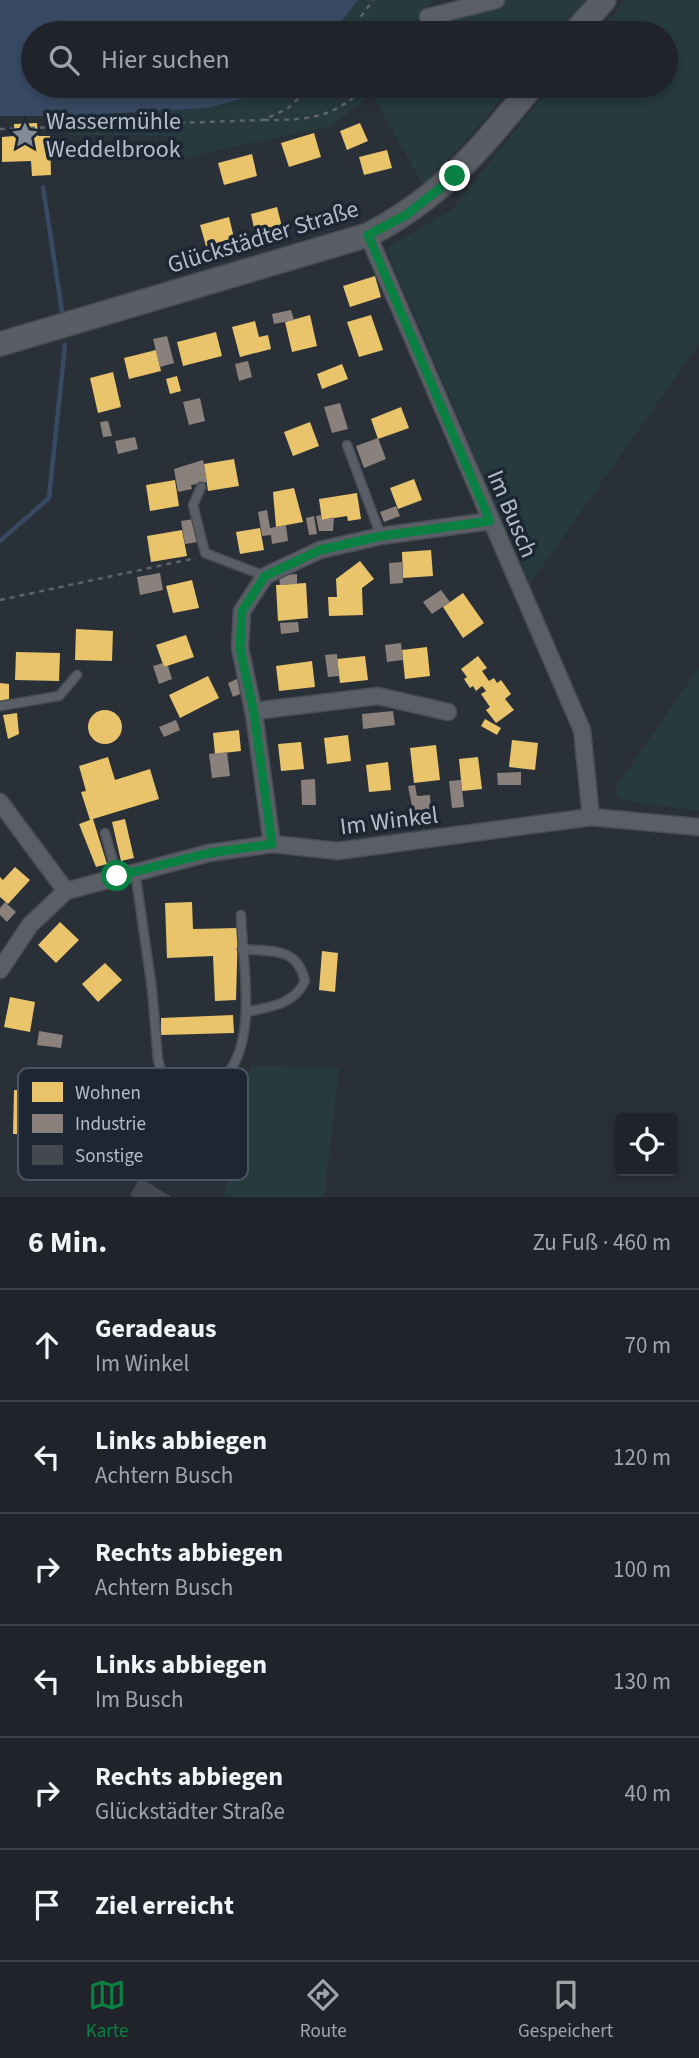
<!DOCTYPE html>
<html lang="de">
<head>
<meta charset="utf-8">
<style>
  :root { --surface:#20242a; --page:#282c32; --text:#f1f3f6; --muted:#a2a4a8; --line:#3d4147; --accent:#0b8043 }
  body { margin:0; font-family:"Source Sans 3",sans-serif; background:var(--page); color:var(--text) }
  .controls { position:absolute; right:21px; bottom:21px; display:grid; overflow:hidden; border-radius:7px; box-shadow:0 4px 10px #0003 }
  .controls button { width:63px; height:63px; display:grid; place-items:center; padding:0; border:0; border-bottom:2px solid var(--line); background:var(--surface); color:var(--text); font:35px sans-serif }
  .stop { position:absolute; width:21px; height:21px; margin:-16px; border:5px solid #0b8043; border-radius:50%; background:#fff }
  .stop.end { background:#0b8043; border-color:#fff; box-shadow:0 2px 7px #0008 }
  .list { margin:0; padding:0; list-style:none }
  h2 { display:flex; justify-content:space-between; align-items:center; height:91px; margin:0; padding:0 28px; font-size:30px }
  h2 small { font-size:23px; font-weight:400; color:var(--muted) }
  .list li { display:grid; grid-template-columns:46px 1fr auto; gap:21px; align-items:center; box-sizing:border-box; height:112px; padding:0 28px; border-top:2px solid var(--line) }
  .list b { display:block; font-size:26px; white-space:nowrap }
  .list p { margin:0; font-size:23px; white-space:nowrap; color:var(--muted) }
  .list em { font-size:23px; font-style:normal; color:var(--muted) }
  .icon { flex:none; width:38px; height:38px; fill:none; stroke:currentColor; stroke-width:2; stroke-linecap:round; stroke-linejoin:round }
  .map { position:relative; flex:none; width:699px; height:1197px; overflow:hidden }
  .search { position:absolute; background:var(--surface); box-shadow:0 4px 10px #0003; left:21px; right:21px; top:21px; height:77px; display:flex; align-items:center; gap:18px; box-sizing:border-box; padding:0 24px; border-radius:38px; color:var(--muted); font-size:26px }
  .sheet { height:763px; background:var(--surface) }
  nav { display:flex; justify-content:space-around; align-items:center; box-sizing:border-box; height:98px; border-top:2px solid var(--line); background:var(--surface); font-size:19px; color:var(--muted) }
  nav a { display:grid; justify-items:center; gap:4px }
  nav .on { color:var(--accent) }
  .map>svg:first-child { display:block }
</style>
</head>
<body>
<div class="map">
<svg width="699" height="1197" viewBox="0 0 699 1197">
  <rect width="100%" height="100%" fill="#2a3038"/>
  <g fill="#273a3e">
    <polygon points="358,0 433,0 428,9 482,0 588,0 559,33 333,33"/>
    <polygon points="627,0 699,0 699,344 530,584 386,248 451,210 551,86 666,86 666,33 595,33"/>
    <polygon points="287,86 513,86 424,188 373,95 331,126 183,158 176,136 70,135 69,116 208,108"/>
    <polygon points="699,667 699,811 622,800 614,790"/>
    <polygon points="250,1066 339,1068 324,1197 224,1197"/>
  </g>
  <polygon fill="#384963" points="0,0 358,0 333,33 33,33 33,86 287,86 208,108 69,116 0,116"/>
  <g fill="#e9c46a">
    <polygon points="37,123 38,136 50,136 51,175 32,176 31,161 2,162 2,137 14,136 14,124"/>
    <polygon points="360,123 368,141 347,150 340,131"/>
    <polygon points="314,133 321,157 289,167 281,143"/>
    <polygon points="387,150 392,168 364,175 359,157"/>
    <polygon points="252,154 257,176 224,185 218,163"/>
    <polygon points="277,207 282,227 255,233 251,214"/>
    <polygon points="229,217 234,238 206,246 200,225"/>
    <polygon points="375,276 381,297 350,307 343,286"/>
    <polygon points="310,315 317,346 292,352 285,322"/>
    <polygon points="371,315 383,350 359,357 347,322"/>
    <polygon points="255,321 259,337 268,335 271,349 240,357 232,327"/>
    <polygon points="216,332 222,356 183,366 177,342"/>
    <polygon points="156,350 161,371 129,379 124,358"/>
    <polygon points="342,364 348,379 322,389 317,374"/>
    <polygon points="113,372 121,407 98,413 90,378"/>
    <polygon points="177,376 181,391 170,394 166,379"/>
    <polygon points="401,407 409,428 378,439 371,419"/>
    <polygon points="310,422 319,446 293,456 284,432"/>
    <polygon points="234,459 239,486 208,491 204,464"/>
    <polygon points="414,479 422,500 398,509 390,488"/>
    <polygon points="175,480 179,506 150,511 146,485"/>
    <polygon points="294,488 303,522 276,527 273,492"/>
    <polygon points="357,493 361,519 348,521 347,516 322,520 319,499"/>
    <polygon points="260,528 264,550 240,554 236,532"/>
    <polygon points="182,530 187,556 151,562 147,536"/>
    <polygon points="431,550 433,576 403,578 402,552"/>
    <polygon points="360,561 374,579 362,588 363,615 329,616 328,597 337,597 336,579"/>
    <polygon points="192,580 199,608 173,613 166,586"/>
    <polygon points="306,583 308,618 278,621 276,585"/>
    <polygon points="463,593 484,623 463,638 443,607"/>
    <polygon points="76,629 113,631 112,661 75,660"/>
    <polygon points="186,635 194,657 164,667 156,645"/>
    <polygon points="427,647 430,676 405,679 402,650"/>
    <polygon points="16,652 60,653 59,681 15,680"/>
    <polygon points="365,656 368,680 340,683 337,659"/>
    <polygon points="478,656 487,668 482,671 489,681 494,678 497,683 501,680 511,694 505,699 514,710 496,723 486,710 490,707 481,694 486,691 482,686 476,691 473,686 470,688 464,679 467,677 461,669"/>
    <polygon points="312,661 315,687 279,691 276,666"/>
    <polygon points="208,676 219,698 180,718 169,695"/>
    <polygon points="0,683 9,684 9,702 0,705"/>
    <circle cx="105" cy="727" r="17"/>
    <polygon points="17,713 19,734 8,739 3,715"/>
    <polygon points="485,719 501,728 497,735 481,726"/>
    <polygon points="239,730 241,751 215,754 213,733"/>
    <polygon points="348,735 351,761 327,764 324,738"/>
    <polygon points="512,740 538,743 535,770 509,767"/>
    <polygon points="301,742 304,769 281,771 278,744"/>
    <polygon points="436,745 440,780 414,783 410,748"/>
    <polygon points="108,757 115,780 150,769 159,799 93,819 107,864 96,867 79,824 90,820 81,792 86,791 79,766"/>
    <polygon points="478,757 482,789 462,791 459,759"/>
    <polygon points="388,762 391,790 369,792 366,765"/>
    <polygon points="125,819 134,858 121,861 112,822"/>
    <polygon points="15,867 30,880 8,904 0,897 0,877 3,880"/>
    <polygon points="192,902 193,929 238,928 236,1000 215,1001 213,956 167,958 165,903"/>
    <polygon points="60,922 79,940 56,963 38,945"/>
    <polygon points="322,951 338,953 335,992 319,990"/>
    <polygon points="105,963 122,980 98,1002 82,984"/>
    <polygon points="10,997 35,1002 30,1032 4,1027"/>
    <polygon points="233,1015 234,1033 161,1035 161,1018"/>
    <polygon points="38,1084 62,1084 61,1117 38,1117 38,1134 13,1134 14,1090 38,1091"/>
  </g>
  <g fill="#8a817c">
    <polygon points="291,310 294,320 274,324 272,314"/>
    <polygon points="167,336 174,363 160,367 153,339"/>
    <polygon points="248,361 252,377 239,381 235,364"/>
    <polygon points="200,398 205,421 189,425 183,402"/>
    <polygon points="340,403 348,429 332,433 324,407"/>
    <polygon points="108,421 112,436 103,437 100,422"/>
    <polygon points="135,437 138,449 118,454 115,441"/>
    <polygon points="378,438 386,459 364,468 356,446"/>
    <polygon points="203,460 207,482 191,485 192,489 178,492 174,469"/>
    <polygon points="396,506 400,516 384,522 380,512"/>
    <polygon points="267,510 270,528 286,525 288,541 272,544 271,535 262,536 258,512"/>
    <polygon points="322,515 322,520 334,517 333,531 319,531 316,516"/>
    <polygon points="314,516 317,534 309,535 306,518"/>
    <polygon points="194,519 198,542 185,544 181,521"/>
    <polygon points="402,562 403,583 390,584 389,563"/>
    <polygon points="160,573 163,590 140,595 137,577"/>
    <polygon points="297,574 297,584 280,585 279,576"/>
    <polygon points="441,590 450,602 432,614 423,602"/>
    <polygon points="298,622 299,632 281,634 280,623"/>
    <polygon points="401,643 403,660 387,662 385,645"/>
    <polygon points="337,654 339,676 328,677 325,655"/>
    <polygon points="163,663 164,667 168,666 172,679 159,684 153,666"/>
    <polygon points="239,678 245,692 233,697 228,683"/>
    <polygon points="393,711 395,725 363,729 362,714"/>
    <polygon points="176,720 180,730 164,737 159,727"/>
    <polygon points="227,752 230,776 212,778 209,754"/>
    <polygon points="521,772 521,785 498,785 497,773"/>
    <polygon points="315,779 316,805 302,805 301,780"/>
    <polygon points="461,780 464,807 452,808 449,781"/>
    <polygon points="415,785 417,796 430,795 431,809 413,811 408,786"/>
    <polygon points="5,902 16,912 7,922 0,915 0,908"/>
    <polygon points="39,1031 63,1035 61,1048 37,1045"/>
  </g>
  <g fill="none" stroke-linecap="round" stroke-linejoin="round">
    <g stroke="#384963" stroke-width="4.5">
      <polyline points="43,187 62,311"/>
      <polyline points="0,541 49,498 65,345"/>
    </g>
  </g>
  <polygon fill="#444950" points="140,1178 172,1197 134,1197 130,1195"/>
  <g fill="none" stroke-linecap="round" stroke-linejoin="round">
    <defs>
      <g id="lane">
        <polyline points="347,445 381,536"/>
        <polyline points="201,487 193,505 205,553 265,576"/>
        <polyline points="0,706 59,696 77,675"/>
        <polyline points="105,833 117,876"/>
        <path d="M135,871L152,989L158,1060L161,1071L170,1075L225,1076C259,1041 242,960 241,915"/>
        <path d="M242,949C271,952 297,946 305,981C294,1005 269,1007 246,1012"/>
      </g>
      <g id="street">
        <polyline points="428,17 496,0"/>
        <polyline points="368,235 582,730 591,817"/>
        <polyline points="254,711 378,696 448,712"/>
        <polyline points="0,802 66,891"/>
        <polyline points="272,844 254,714 240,648 242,611 265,576 320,550 381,536 490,521"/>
        <polyline points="0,970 30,925 66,891 209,853 272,844 338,851 591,817 699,827"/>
      </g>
      <g id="secondary">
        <polyline points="574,33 604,0"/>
        <path d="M0,344L368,235C442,197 480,149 532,86"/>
      </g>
    </defs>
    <use href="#lane" stroke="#484c53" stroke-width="11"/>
    <use href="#street" stroke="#484c53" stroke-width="19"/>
    <use href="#secondary" stroke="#484c53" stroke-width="26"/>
    <g stroke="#5d636a" stroke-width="2.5" stroke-dasharray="5 5" stroke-linecap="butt">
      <polyline points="349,33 373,0"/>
      <path d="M264,120C306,120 335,119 365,86"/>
      <polyline points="0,129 263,120 287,109 312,86"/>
      <polyline points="0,600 196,558"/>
    </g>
    <use href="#lane" stroke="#5a5e66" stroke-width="8"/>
    <use href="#street" stroke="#5a5e66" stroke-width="16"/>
    <use href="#secondary" stroke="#595d64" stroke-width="23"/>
  </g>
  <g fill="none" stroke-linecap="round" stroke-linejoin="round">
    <polyline stroke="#0b8043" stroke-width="9" points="117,876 209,853 272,844 254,713 240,648 242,611 265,576 320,550 381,536 490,521 368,235 406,215 455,176"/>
  </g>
  <defs>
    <symbol id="sight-bare" viewBox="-9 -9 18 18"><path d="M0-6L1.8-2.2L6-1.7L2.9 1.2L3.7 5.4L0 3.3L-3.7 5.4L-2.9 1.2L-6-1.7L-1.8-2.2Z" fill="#848b96" stroke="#1d2633" stroke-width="2.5" paint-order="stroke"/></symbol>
  </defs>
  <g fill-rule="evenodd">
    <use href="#sight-bare" x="6" y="116" width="38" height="38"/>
  </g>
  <g text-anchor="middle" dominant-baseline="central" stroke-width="7" stroke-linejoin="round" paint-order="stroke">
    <g font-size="24" fill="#b4bcc9" stroke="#1d2633" text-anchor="start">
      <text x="46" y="121">Wassermühle<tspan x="46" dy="28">Weddelbrook</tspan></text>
    </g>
    <g font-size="24" fill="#b4bcc9" stroke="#1d2633">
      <text transform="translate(263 237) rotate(-17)">Glückstädter Straße</text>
      <text transform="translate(512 514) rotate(67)">Im Busch</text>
      <text transform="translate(389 821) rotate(-7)">Im Winkel</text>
    </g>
  </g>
  <rect x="18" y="1068" width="230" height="112" rx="10" fill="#1d2633" stroke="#4a5360" stroke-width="2"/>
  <rect x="32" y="1082" width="31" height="20" fill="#e9c46a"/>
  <rect x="32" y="1114" width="31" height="19" fill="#8a817c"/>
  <rect x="32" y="1145" width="31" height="20" fill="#444950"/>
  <g font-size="19" fill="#b4bcc9">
    <text x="75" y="1099">Wohnen</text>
    <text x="75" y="1130">Industrie</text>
    <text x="75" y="1162">Sonstige</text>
  </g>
</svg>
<div class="controls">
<button><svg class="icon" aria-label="locate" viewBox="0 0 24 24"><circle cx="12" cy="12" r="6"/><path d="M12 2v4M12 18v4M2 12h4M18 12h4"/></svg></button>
</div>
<div class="stop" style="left:117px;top:876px"></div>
<div class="stop end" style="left:455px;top:176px"></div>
<div class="search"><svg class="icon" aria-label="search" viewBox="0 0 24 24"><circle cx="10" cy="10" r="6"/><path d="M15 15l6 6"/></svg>Hier suchen</div>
</div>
<section class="sheet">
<h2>6 Min.<small>Zu Fuß · 460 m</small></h2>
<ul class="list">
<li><svg class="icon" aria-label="ahead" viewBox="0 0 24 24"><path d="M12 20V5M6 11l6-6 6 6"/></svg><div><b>Geradeaus</b><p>Im Winkel</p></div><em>70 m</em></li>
<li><svg class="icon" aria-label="left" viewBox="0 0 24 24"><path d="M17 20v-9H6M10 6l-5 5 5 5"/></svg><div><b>Links abbiegen</b><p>Achtern Busch</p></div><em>120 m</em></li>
<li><svg class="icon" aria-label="right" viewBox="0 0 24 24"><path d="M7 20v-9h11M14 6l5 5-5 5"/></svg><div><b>Rechts abbiegen</b><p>Achtern Busch</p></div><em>100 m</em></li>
<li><svg class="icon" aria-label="left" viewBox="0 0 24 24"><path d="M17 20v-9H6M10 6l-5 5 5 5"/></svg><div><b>Links abbiegen</b><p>Im Busch</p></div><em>130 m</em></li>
<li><svg class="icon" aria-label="right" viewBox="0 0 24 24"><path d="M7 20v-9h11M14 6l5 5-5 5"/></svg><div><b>Rechts abbiegen</b><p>Glückstädter Straße</p></div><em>40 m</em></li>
<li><svg class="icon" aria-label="arrive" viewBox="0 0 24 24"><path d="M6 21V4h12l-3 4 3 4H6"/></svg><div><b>Ziel erreicht</b></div></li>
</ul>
</section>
<nav>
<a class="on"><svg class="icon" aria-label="map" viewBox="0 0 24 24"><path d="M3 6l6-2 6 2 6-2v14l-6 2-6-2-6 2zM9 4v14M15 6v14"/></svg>Karte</a>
<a><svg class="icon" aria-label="directions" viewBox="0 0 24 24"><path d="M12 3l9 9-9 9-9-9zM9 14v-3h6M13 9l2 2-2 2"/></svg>Route</a>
<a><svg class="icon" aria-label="saved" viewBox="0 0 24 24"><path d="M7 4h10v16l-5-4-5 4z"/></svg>Gespeichert</a>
</nav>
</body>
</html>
